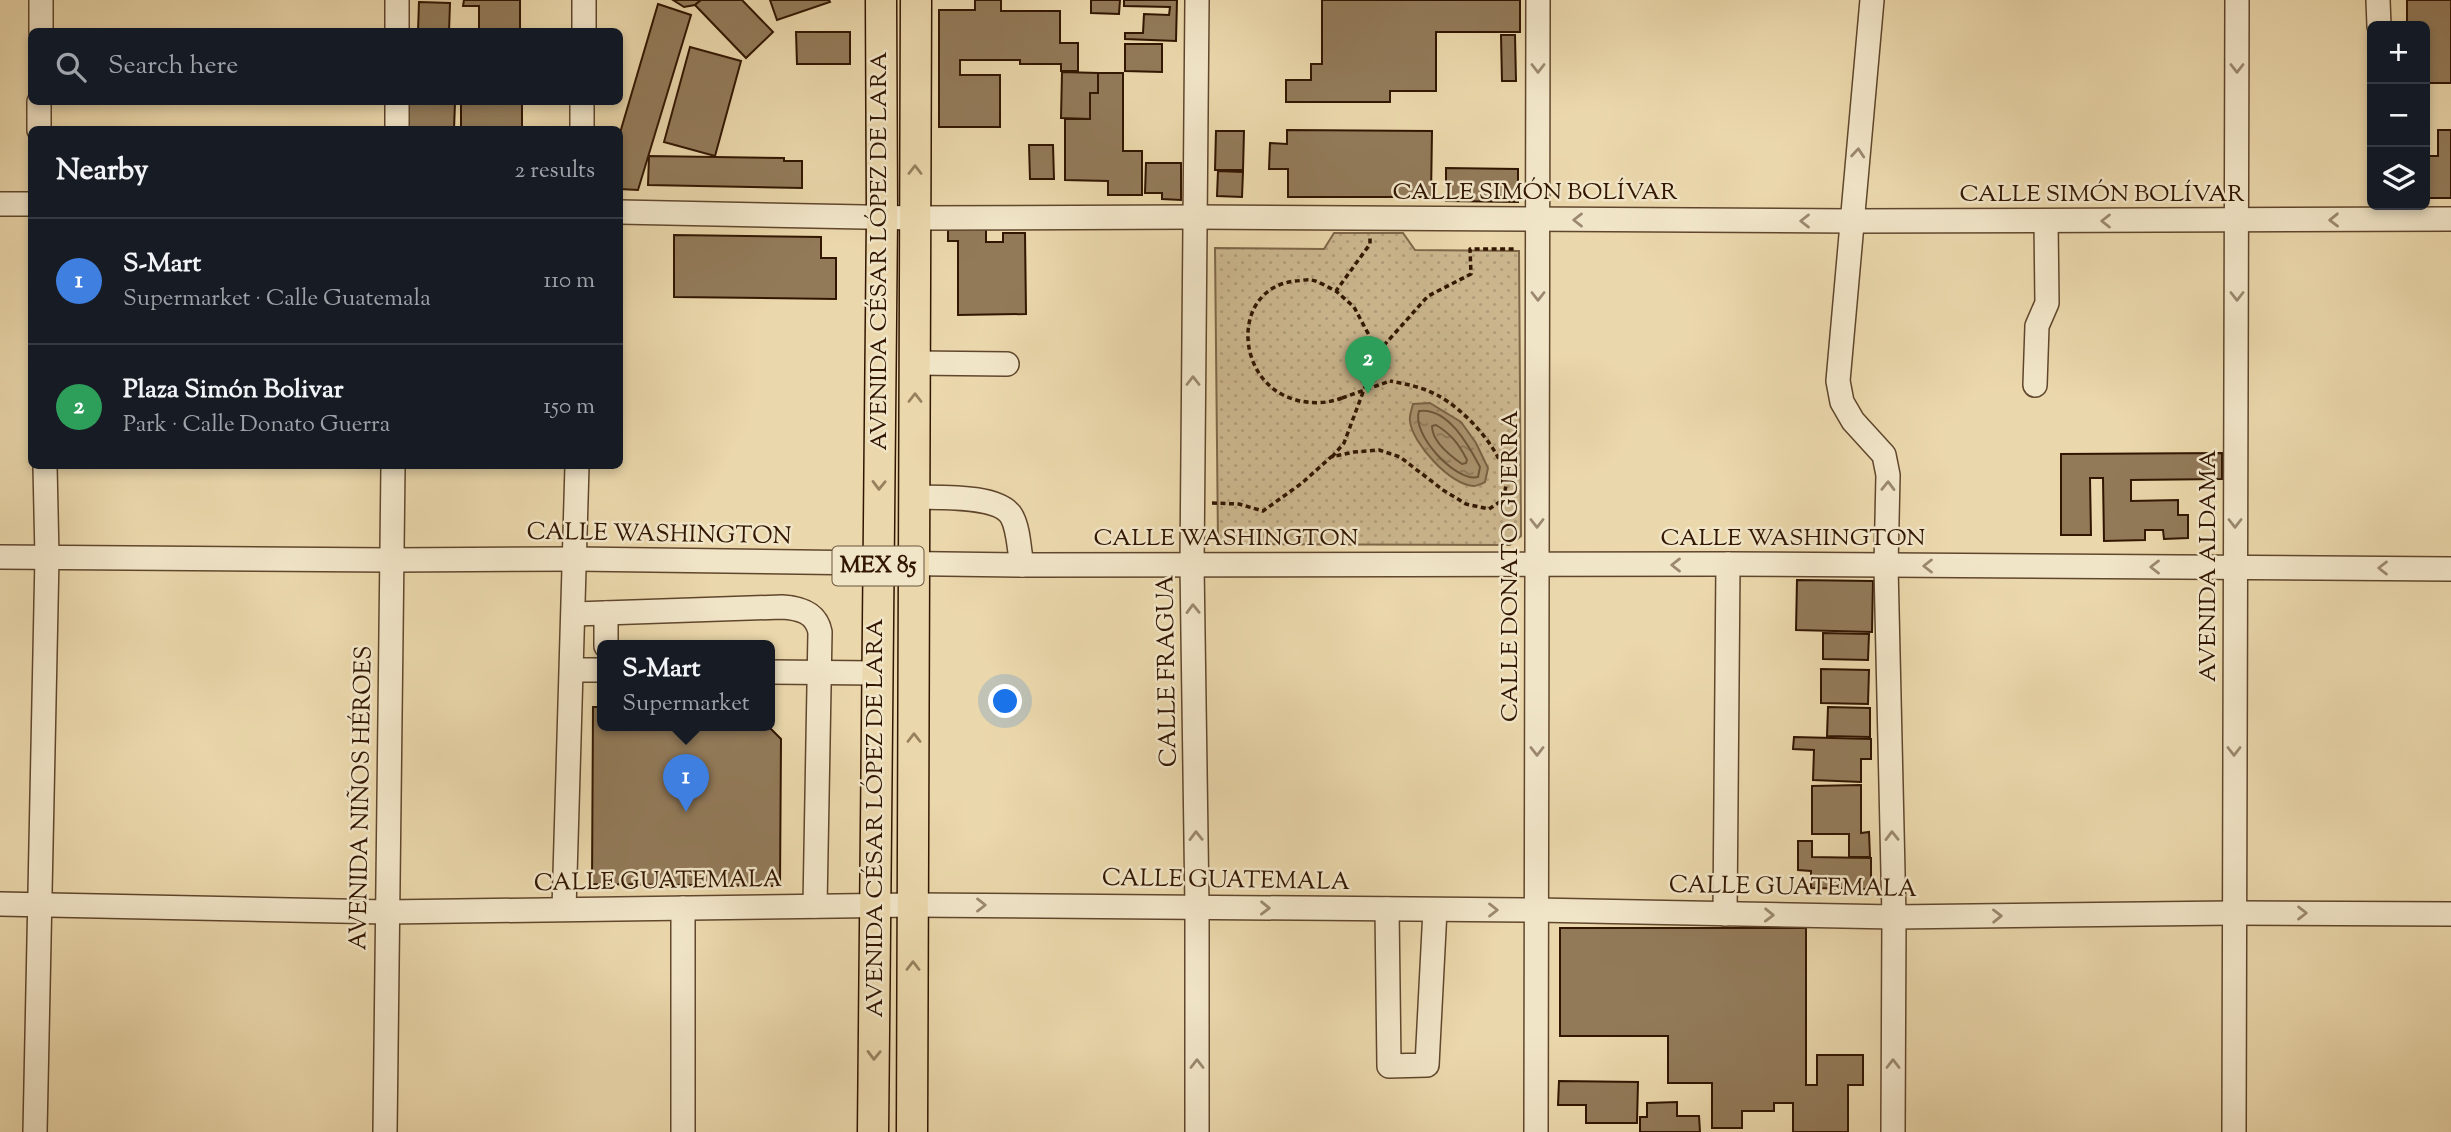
<!DOCTYPE html>
<html lang="en">
<head>
<meta charset="utf-8">
<style>
  :root { --surface:#171b24; --page:#242831; --text:#f1f3f6; --muted:#9ea1a6; --line:#363941; --accent:#c59692 }
  body { margin:0; font-family:"Sorts Mill Goudy",serif; background:var(--page); color:var(--text) }
  .controls { position:absolute; right:21px; top:21px; display:grid; overflow:hidden; border-radius:10px; box-shadow:0 4px 10px #0003 }
  .controls button { width:63px; height:63px; display:grid; place-items:center; padding:0; border:0; border-bottom:2px solid var(--line); background:var(--surface); color:var(--text); font:35px sans-serif }
  .you { position:absolute; left:1006px; top:702px; width:24px; height:24px; margin:-18px; border:5px solid #fff; border-radius:50%; background:#1a73e8; box-shadow:0 0 0 10px #1a73e833 }
  .badge { display:grid; place-items:center; width:46px; height:46px; border-radius:50%; background:var(--accent); color:#fff; font-size:23px; font-weight:700 }
  .pin { position:absolute; translate:-50% -58px; filter:drop-shadow(0 2px 4px #0008) }
  .pin::after { content:''; position:absolute; top:37px; width:24px; height:21px; background:inherit; clip-path:polygon(0 0,100% 0,50% 100%) }
  .popup { position:absolute; left:597px; top:640px; width:178px; height:91px; box-sizing:border-box; display:grid; place-content:center; border-radius:10px; background:var(--surface); filter:drop-shadow(0 2px 5px #0005); font-size:23px; white-space:nowrap; color:var(--muted) }
  .popup b { font-size:26px; color:var(--text) }
  .popup::after { content:''; position:absolute; left:50%; top:100%; margin-left:-14px; border:14px solid transparent; border-top-color:var(--surface) }
  .list { margin:0; padding:0; list-style:none }
  h2 { display:flex; justify-content:space-between; align-items:center; height:91px; margin:0; padding:0 28px; font-size:30px }
  h2 small { font-size:23px; font-weight:400; color:var(--muted) }
  .list li { display:grid; grid-template-columns:46px 1fr auto; gap:21px; align-items:center; box-sizing:border-box; height:126px; padding:0 28px; border-top:2px solid var(--line) }
  .list b { display:block; font-size:26px; white-space:nowrap }
  .list p { margin:0; font-size:23px; white-space:nowrap; color:var(--muted) }
  .list em { font-size:23px; font-style:normal; color:var(--muted) }
  .icon { flex:none; width:38px; height:38px; fill:none; stroke:currentColor; stroke-width:2; stroke-linecap:round; stroke-linejoin:round }
  .map { position:relative; flex:none; width:2451px; height:1132px; overflow:hidden }
  .search { position:absolute; background:var(--surface); box-shadow:0 4px 10px #0003; left:28px; top:28px; width:595px; height:77px; display:flex; align-items:center; gap:18px; box-sizing:border-box; padding:0 24px; border-radius:10px; color:var(--muted); font-size:26px }
  .panel { position:absolute; background:var(--surface); box-shadow:0 4px 10px #0003; left:28px; top:126px; width:595px; height:343px; border-radius:10px }
  .map>svg:first-child { display:block }
</style>
</head>
<body>
<div class="map">
<svg width="2451" height="1132" viewBox="0 0 2451 1132">
  <defs>
    <pattern id="grass-dots" width="8" height="8" patternUnits="userSpaceOnUse" patternTransform="scale(1.75)"><rect width="8" height="8" fill="#cbb68e"/><path d="M2 2h.1M6 6h.1" fill="none" stroke="#af9c79" stroke-width="1.8" stroke-linecap="round"/></pattern>
    <pattern id="water-ripples" width="26" height="14" patternUnits="userSpaceOnUse" patternTransform="scale(1.75)"><rect width="26" height="14" fill="#ab9571"/><path d="M2 4q2-2 4 0t4 0M15 11q2-2 4 0t4 0" fill="none" stroke="#8c795a"/></pattern>
  </defs>
  <rect width="100%" height="100%" fill="#ead7ab"/>
  <filter id="stains"><feTurbulence type="fractalNoise" baseFrequency=".00286" numOctaves="4"/><feColorMatrix values="0 0 0 0 .2 0 0 0 0 .09 0 0 0 0 .02 0 0 0 .5 -.17"/></filter>
  <radialGradient id="worn" r=".72"><stop offset=".6" stop-color="#630" stop-opacity="0"/><stop offset="1" stop-color="#630" stop-opacity=".3"/></radialGradient>
  <polygon fill="url(#grass-dots)" stroke="#7e6648" stroke-width="2" points="1334,233 1403,233 1415,250 1519,251 1521,536 1510,545 1218,544 1215,248 1324,249"/>
  <path fill="url(#water-ripples)" stroke="#7b6244" stroke-width="2" d="M1430,403L1461,422L1476,443L1488,468L1485,482C1484,483 1476,486 1474,486C1451,486 1412,443 1410,421C1409,416 1412,409 1413,404Z"/>
  <g fill="none" stroke-linecap="round" stroke-linejoin="round">
    <g stroke="#6e5639" stroke-width="2">
      <path d="M1419,411C1448,407 1469,446 1480,467L1478,477C1455,482 1411,434 1419,411Z"/>
      <path d="M1432,426L1436,425C1451,434 1459,444 1467,460L1466,463L1462,464C1449,455 1432,441 1432,426Z"/>
    </g>
  </g>
  <g fill="#927a59" stroke="#321601" stroke-width="2">
    <polygon points="464,0 520,0 520,32 479,32 479,6 463,6"/>
    <polygon points="673,0 701,0 695,5 684,7"/>
    <polygon points="701,0 742,0 773,32 746,58 695,5"/>
    <polygon points="770,0 829,0 830,2 777,20"/>
    <polygon points="975,0 1001,0 1001,11 1060,11 1060,43 1078,43 1078,71 1061,71 1061,64 1020,64 1020,60 960,60 960,75 1000,75 1000,127 939,127 939,10 975,10"/>
    <polygon points="1091,0 1120,0 1119,14 1091,13"/>
    <polygon points="1124,0 1177,0 1176,41 1125,39 1125,33 1143,33 1144,14 1169,15 1170,7 1124,6"/>
    <polygon points="1322,0 1520,0 1520,32 1436,32 1436,91 1390,91 1390,102 1286,102 1286,80 1311,80 1311,64 1322,64"/>
    <polygon points="2407,0 2451,0 2451,83 2425,83 2425,26 2407,26"/>
    <polygon points="419,2 450,3 449,32 418,32"/>
    <polygon points="658,4 691,15 638,190 620,189 620,133"/>
    <polygon points="796,32 850,32 850,64 797,64"/>
    <polygon points="1501,35 1515,35 1516,81 1502,81"/>
    <polygon points="1125,44 1162,44 1162,72 1125,71"/>
    <polygon points="690,47 741,61 715,156 664,142"/>
    <polygon points="1062,72 1098,73 1098,93 1090,93 1090,119 1061,118"/>
    <polygon points="1098,73 1123,73 1123,151 1142,151 1142,195 1108,195 1108,181 1065,180 1065,119 1090,119 1090,93 1098,93"/>
    <polygon points="405,102 455,102 454,130 405,130"/>
    <rect x="461" y="102" width="61" height="28"/>
    <polygon points="1287,130 1432,131 1431,197 1288,197 1288,169 1269,169 1270,143 1287,144"/>
    <polygon points="2438,130 2451,130 2451,198 2425,198 2425,141 2425,156 2438,156"/>
    <polygon points="1216,131 1244,131 1243,170 1215,170"/>
    <polygon points="1029,145 1053,145 1054,179 1030,179"/>
    <polygon points="649,156 784,158 784,161 802,161 802,188 648,185"/>
    <polygon points="1146,163 1181,163 1181,200 1162,199 1162,193 1145,193"/>
    <polygon points="1446,168 1518,169 1518,202 1446,201"/>
    <polygon points="1218,171 1243,172 1242,197 1217,196"/>
    <polygon points="948,228 986,228 986,242 1003,242 1003,233 1025,233 1026,314 958,315 958,241 948,241"/>
    <polygon points="674,235 821,237 821,258 836,258 836,299 674,297"/>
    <polygon points="2222,453 2222,479 2131,480 2131,501 2178,500 2178,515 2188,515 2188,538 2164,539 2163,530 2145,530 2145,540 2104,541 2103,478 2090,478 2091,535 2061,535 2061,454"/>
    <polygon points="1797,580 1873,581 1872,632 1796,630"/>
    <polygon points="1823,633 1869,634 1868,660 1823,659"/>
    <polygon points="1821,669 1869,670 1868,704 1821,703"/>
    <polygon points="593,707 602,707 602,726 768,726 781,739 780,886 592,884"/>
    <polygon points="1828,707 1870,708 1870,737 1827,736"/>
    <polygon points="1794,737 1871,739 1871,759 1861,759 1861,782 1813,780 1814,750 1793,749"/>
    <polygon points="1861,785 1861,833 1869,832 1870,857 1849,857 1849,834 1812,834 1812,786"/>
    <polygon points="1798,841 1812,841 1812,857 1871,858 1871,889 1811,888 1811,871 1798,870"/>
    <polygon points="1560,928 1806,928 1806,1085 1817,1085 1817,1055 1863,1055 1863,1085 1848,1085 1848,1132 1793,1132 1793,1103 1774,1103 1774,1111 1742,1111 1742,1128 1712,1128 1712,1083 1668,1083 1668,1036 1560,1036"/>
    <polygon points="1559,1081 1638,1082 1637,1123 1586,1123 1586,1105 1558,1105"/>
    <polygon points="1677,1102 1677,1116 1699,1116 1700,1132 1640,1132 1640,1117 1647,1117 1647,1103"/>
  </g>
  <g fill="none" stroke-linecap="round" stroke-linejoin="round">
    <defs>
      <g id="minor">
        <polyline points="397,0 397,32"/>
        <polyline points="1872,0 1838,381 1842,402 1853,421 1884,455 1888,475 1886,566 1894,917 1893,1132"/>
        <polyline points="2378,0 2379,26"/>
        <polyline points="41,32 41,0"/>
        <polyline points="584,32 584,0"/>
        <polyline points="397,102 397,130"/>
        <polyline points="39,130 39,102"/>
        <polyline points="582,130 582,102"/>
        <polyline points="0,204 32,204"/>
        <polyline points="620,212 915,218 1194,217 1852,221 2451,219"/>
        <polyline points="915,363 1007,364"/>
        <polyline points="2035,385 2037,326 2047,303 2046,221"/>
        <path d="M914,497C938,498 1000,494 1012,517C1019,530 1019,551 1022,565"/>
        <polyline points="0,557 391,560 576,559 1022,565 1728,564 2451,569"/>
        <polyline points="606,613 606,646"/>
        <path d="M575,614L782,607C799,608 816,612 820,632L815,906"/>
        <polyline points="572,670 602,670"/>
        <polyline points="770,672 877,673"/>
        <polyline points="0,904 387,912 913,905 1537,910 1894,917 2233,913 2451,914"/>
        <polyline points="683,908 683,1132"/>
        <polyline points="564,909 577,466"/>
        <polyline points="1387,909 1389,1066 1427,1065 1435,910"/>
        <polyline points="1725,914 1728,564"/>
        <polyline points="35,1132 47,557 45,466"/>
        <polyline points="385,1132 393,466"/>
        <polyline points="1197,1132 1197,907 1192,565 1197,0"/>
        <polyline points="1536,1132 1538,0"/>
        <polyline points="2234,1132 2237,0"/>
      </g>
      <g id="major">
        <polyline points="873,1132 882,217 881,0"/>
        <polyline points="912,1132 916,0"/>
      </g>
    </defs>
    <use href="#minor" stroke="#60462c" stroke-width="26"/>
    <use href="#major" stroke="#321601" stroke-width="33"/>
    <g stroke="#321601" stroke-width="3.5" stroke-dasharray="5 3.5" stroke-linecap="butt">
      <polyline points="1378,352 1428,296 1471,274 1470,249 1516,249"/>
      <path d="M1342,398C1324,405 1303,404 1285,396C1234,372 1234,288 1295,281C1300,281 1307,279 1311,280C1319,281 1329,288 1336,291L1370,244V238"/>
      <polyline points="1332,457 1344,443 1378,352 1354,307 1336,291"/>
      <path d="M1212,503L1239,504L1263,511L1302,483L1331,457L1354,452L1379,450L1400,457L1443,490L1466,504L1489,509L1504,499C1504,494 1506,488 1506,483C1504,451 1464,409 1437,395C1422,387 1406,384 1390,381"/>
    </g>
    <use href="#minor" stroke="#f1e5c8" stroke-width="23"/>
    <use href="#major" stroke="#ead7ab" stroke-width="30"/>
    <polyline stroke="#321601" stroke-width="3.5" stroke-dasharray="5 3.5" stroke-linecap="butt" points="1342,398 1390,381"/>
  </g>
  <defs><path id="oneway-chevron" d="M-2-3.5L2.5 0L-2 3.5" fill="none" stroke-width="1.6" stroke-linecap="round" stroke-linejoin="round" transform="scale(1.75)"/></defs>
  <g stroke="#9b886e">
    <use href="#oneway-chevron" transform="translate(1538 68) rotate(90)"/>
    <use href="#oneway-chevron" transform="translate(2237 68) rotate(90)"/>
    <use href="#oneway-chevron" transform="translate(1858 153) rotate(-85)"/>
    <use href="#oneway-chevron" transform="translate(1578 220) rotate(-180)"/>
    <use href="#oneway-chevron" transform="translate(2334 220) rotate(179)"/>
    <use href="#oneway-chevron" transform="translate(1805 221) rotate(-180)"/>
    <use href="#oneway-chevron" transform="translate(2106 221) rotate(180)"/>
    <use href="#oneway-chevron" transform="translate(1538 296) rotate(90)"/>
    <use href="#oneway-chevron" transform="translate(2237 296) rotate(90)"/>
    <use href="#oneway-chevron" transform="translate(1193 381) rotate(-90)"/>
    <use href="#oneway-chevron" transform="translate(1888 486) rotate(-89)"/>
    <use href="#oneway-chevron" transform="translate(1537 523) rotate(90)"/>
    <use href="#oneway-chevron" transform="translate(2235 523) rotate(90)"/>
    <use href="#oneway-chevron" transform="translate(1676 565) rotate(180)"/>
    <use href="#oneway-chevron" transform="translate(1928 566) rotate(-180)"/>
    <use href="#oneway-chevron" transform="translate(2155 567) rotate(-180)"/>
    <use href="#oneway-chevron" transform="translate(2383 568) rotate(-180)"/>
    <use href="#oneway-chevron" transform="translate(1193 609) rotate(-91)"/>
    <use href="#oneway-chevron" transform="translate(1537 751) rotate(90)"/>
    <use href="#oneway-chevron" transform="translate(2234 751) rotate(90)"/>
    <use href="#oneway-chevron" transform="translate(1196 836) rotate(-91)"/>
    <use href="#oneway-chevron" transform="translate(1892 836) rotate(-91)"/>
    <use href="#oneway-chevron" transform="translate(981 905)"/>
    <use href="#oneway-chevron" transform="translate(1265 908) rotate(1)"/>
    <use href="#oneway-chevron" transform="translate(1493 910)"/>
    <use href="#oneway-chevron" transform="translate(2302 913)"/>
    <use href="#oneway-chevron" transform="translate(1769 915) rotate(1)"/>
    <use href="#oneway-chevron" transform="translate(1997 916) rotate(-1)"/>
    <use href="#oneway-chevron" transform="translate(1197 1064) rotate(-90)"/>
    <use href="#oneway-chevron" transform="translate(1893 1064) rotate(-90)"/>
  </g>
  <g stroke="#97805e">
    <use href="#oneway-chevron" transform="translate(915 170) rotate(-90)"/>
    <use href="#oneway-chevron" transform="translate(915 398) rotate(-90)"/>
    <use href="#oneway-chevron" transform="translate(879 485) rotate(91)"/>
    <use href="#oneway-chevron" transform="translate(914 738) rotate(-90)"/>
    <use href="#oneway-chevron" transform="translate(913 966) rotate(-90)"/>
    <use href="#oneway-chevron" transform="translate(874 1055) rotate(91)"/>
  </g>
  <g text-anchor="middle" dominant-baseline="central" stroke-width="5" stroke-linejoin="round" paint-order="stroke">
    <rect fill="#f1e5c8" stroke="#6b543d" stroke-width="2" x="832.5" y="546.5" width="91" height="39" rx="5"/>
    <g font-size="23" font-weight="bold" fill="#321601">
      <text x="878" y="566">MEX 85</text>
    </g>
    <g font-size="24" fill="#321601" stroke="#f1e5c8">
      <text x="1535" y="193">CALLE SIMÓN BOLÍVAR</text>
      <text x="2102" y="195">CALLE SIMÓN BOLÍVAR</text>
      <text transform="translate(880 251) rotate(-90)">AVENIDA CÉSAR LÓPEZ DE LARA</text>
      <text transform="translate(659 535) rotate(1)">CALLE WASHINGTON</text>
      <text x="1226" y="539">CALLE WASHINGTON</text>
      <text x="1793" y="539">CALLE WASHINGTON</text>
      <text transform="translate(1511 566) rotate(-90)">CALLE DONATO GUERRA</text>
      <text transform="translate(2209 566) rotate(-90)">AVENIDA ALDAMA</text>
      <text transform="translate(1168 671) rotate(-91)">CALLE FRAGUA</text>
      <text transform="translate(362 798) rotate(-89)">AVENIDA NIÑOS HÉROES</text>
      <text transform="translate(876 818) rotate(-90)">AVENIDA CÉSAR LÓPEZ DE LARA</text>
      <text transform="translate(1226 881) rotate(1)">CALLE GUATEMALA</text>
      <text transform="translate(658 882) rotate(-1)">CALLE GUATEMALA</text>
      <text transform="translate(1793 888) rotate(1)">CALLE GUATEMALA</text>
    </g>
  </g>
  <rect width="100%" height="100%" filter="url(#stains)"/>
  <rect width="100%" height="100%" fill="url(#worn)"/>
</svg>
<div class="controls">
<button>+</button>
<button>−</button>
<button><svg class="icon" aria-label="layers" viewBox="0 0 24 24"><path d="M12 4l9 5-9 5-9-5zM3 14l9 5 9-5"/></svg></button>
</div>
<div class="you"></div>
<div class="pin badge" style="left:686px;top:812px;background:#3f7fe0">1</div>
<div class="popup"><b>S-Mart</b>Supermarket</div>
<div class="pin badge" style="left:1368px;top:394px;background:#2e9e5b">2</div>
<div class="search"><svg class="icon" aria-label="search" viewBox="0 0 24 24"><circle cx="10" cy="10" r="6"/><path d="M15 15l6 6"/></svg>Search here</div>
<section class="panel">
<h2>Nearby<small>2 results</small></h2>
<ul class="list">
<li><span class="badge" style="background:#3f7fe0">1</span><div><b>S-Mart</b><p>Supermarket · Calle Guatemala</p></div><em>110 m</em></li>
<li><span class="badge" style="background:#2e9e5b">2</span><div><b>Plaza Simón Bolivar</b><p>Park · Calle Donato Guerra</p></div><em>150 m</em></li>
</ul>
</section>
</div>
</body>
</html>
